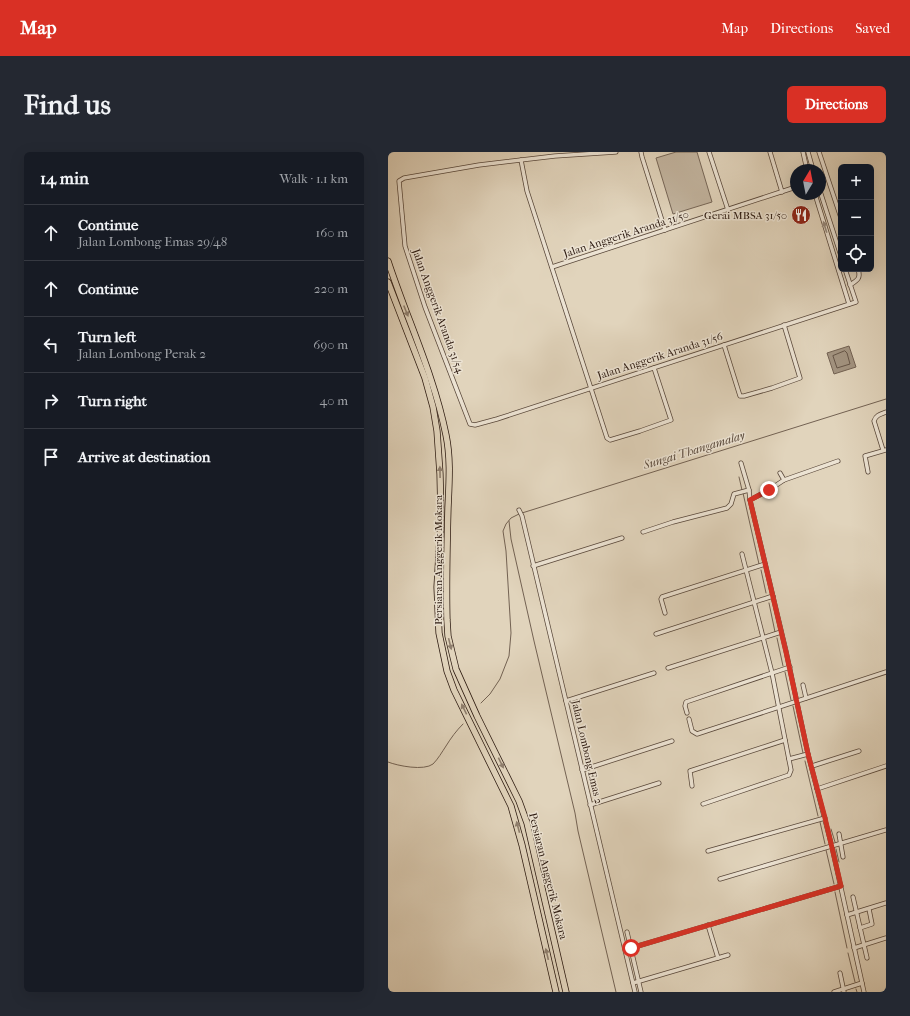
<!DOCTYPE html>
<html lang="en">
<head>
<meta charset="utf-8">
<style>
  :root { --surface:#171b24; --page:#242831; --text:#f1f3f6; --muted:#9ea1a6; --line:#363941; --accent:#d93025 }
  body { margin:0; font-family:"IM FELL French Canon",serif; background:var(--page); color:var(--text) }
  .controls { position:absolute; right:12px; top:12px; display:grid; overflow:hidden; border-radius:6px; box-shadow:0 4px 16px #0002 }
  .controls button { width:36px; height:36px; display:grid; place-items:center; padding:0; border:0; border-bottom:1px solid var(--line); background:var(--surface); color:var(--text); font:20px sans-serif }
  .compass { position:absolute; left:402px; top:12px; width:36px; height:36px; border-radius:50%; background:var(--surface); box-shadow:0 4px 16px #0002; rotate:10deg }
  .stop { position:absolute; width:12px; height:12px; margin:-9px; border:3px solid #d93025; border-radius:50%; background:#fff }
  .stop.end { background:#d93025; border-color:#fff; box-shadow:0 1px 4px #0008 }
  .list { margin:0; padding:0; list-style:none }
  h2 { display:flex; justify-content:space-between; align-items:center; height:52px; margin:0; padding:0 16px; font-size:17px }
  h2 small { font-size:13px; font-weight:400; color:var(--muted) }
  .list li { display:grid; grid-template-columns:26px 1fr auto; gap:12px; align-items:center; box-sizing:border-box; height:56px; padding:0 16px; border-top:1px solid var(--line) }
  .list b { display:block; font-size:15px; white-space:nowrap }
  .list p { margin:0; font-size:13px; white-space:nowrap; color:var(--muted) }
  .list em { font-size:13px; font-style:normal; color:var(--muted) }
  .icon { flex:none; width:22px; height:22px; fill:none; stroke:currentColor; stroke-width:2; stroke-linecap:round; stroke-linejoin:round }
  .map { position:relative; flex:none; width:498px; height:840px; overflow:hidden; border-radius:6px }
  header { display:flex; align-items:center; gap:24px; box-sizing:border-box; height:56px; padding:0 20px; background:var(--accent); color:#fff }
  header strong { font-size:19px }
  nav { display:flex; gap:22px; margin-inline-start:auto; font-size:14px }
  .intro { display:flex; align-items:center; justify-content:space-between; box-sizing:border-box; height:96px; padding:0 24px }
  h1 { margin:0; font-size:28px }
  .button { padding:10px 18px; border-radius:6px; background:var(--accent); color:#fff; font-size:14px; font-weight:700 }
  main { display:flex; gap:24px; padding:0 24px }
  aside { flex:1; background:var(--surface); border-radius:6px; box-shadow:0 4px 16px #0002 }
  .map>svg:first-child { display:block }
</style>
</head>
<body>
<header>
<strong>Map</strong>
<nav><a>Map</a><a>Directions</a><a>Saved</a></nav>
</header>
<div class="intro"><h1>Find us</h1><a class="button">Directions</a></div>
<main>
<aside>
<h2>14 min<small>Walk · 1.1 km</small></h2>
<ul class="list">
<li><svg class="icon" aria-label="ahead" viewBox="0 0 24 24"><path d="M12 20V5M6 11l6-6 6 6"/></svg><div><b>Continue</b><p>Jalan Lombong Emas 29/48</p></div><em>160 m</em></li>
<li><svg class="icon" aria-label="ahead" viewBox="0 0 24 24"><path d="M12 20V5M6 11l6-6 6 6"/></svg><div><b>Continue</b></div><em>220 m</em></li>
<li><svg class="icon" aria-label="left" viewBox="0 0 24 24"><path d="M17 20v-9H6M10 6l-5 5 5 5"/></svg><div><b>Turn left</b><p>Jalan Lombong Perak 2</p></div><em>690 m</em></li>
<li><svg class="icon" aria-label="right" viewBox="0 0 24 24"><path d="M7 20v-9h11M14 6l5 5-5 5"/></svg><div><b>Turn right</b></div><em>40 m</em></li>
<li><svg class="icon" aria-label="arrive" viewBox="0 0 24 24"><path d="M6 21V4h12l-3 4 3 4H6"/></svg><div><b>Arrive at destination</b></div></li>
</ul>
</aside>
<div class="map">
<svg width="498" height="840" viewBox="0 0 498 840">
  <rect width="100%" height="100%" fill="#e1d4bc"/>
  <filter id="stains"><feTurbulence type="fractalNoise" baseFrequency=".005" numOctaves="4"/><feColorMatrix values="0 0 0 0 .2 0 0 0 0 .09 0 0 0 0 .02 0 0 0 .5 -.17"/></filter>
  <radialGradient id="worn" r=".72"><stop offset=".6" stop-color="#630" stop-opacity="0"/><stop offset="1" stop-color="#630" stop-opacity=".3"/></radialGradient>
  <polygon fill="#c2b49f" stroke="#766657" points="288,0 309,0 324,50 285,62 268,6"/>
  <polygon fill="#a39481" stroke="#736253" points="461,194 468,215 446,222 439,201"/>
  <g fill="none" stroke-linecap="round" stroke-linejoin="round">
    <polygon stroke="#665648" stroke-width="1" points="457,199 459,201 462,212 449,216 445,204"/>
    <g stroke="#736253" stroke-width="1">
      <polyline points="351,325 354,338"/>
      <polyline points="355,341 371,412"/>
      <polyline points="134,361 498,247"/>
      <polyline points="121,369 123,387 146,489 187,661 190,679 228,840"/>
      <polyline points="373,418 378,441"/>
      <polyline points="381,451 387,480"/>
      <polyline points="389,486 395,514"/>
      <polyline points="397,520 403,548"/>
      <polyline points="93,551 102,542 112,527 121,504 123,481 118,399 115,379 118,372 123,366 131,362"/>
      <polyline points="405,554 415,601"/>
      <polyline points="417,609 430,664"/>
      <path d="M0,610C10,614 36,619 45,612C50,607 54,600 58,594C63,586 68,579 75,572"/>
      <polyline points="432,670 437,692"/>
      <polyline points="443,677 447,690"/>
      <polyline points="448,697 451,710"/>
      <polyline points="438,698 446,732"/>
      <polyline points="447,740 459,796"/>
      <polyline points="460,801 467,830"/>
      <polyline points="468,837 469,840"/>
    </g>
    <defs>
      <g id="minor">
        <polyline points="228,0 167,4 91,13 16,26 11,29 17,94 37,155 82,272 87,273 109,267 468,150 457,117"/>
        <polyline points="253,0 254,5 277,78"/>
        <polyline points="321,0 340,58"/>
        <polyline points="382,0 394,40"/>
        <polyline points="415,0 419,18"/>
        <polyline points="420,0 425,18"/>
        <polyline points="431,0 453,66"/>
        <polyline points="133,8 139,39 219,286 222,288 252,279 283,268 266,216"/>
        <polyline points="432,39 453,104"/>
        <polyline points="427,42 461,152"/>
        <polyline points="164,115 408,35"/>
        <path d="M462,133C470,128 473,126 470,117"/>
        <polyline points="336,193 352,244 356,244 384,236 412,226 396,173"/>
        <path d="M495,298L486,269C488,263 493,262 498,260"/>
        <polyline points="353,311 361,338 362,348 398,499 420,602 444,695 476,840"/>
        <polyline points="480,320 477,304 498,298"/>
        <polyline points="396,328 450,309"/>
        <polyline points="362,348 381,338 396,328 392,321"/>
        <polyline points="131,358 134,364 247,840"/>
        <polyline points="255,380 285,370 339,356 343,352 346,342 361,338"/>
        <polyline points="145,414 234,386"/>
        <polyline points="277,461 273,447 274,445 377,412"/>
        <polyline points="268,482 385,444"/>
        <polyline points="280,516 393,480"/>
        <polyline points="415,533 418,546"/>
        <polyline points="178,549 266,521"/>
        <polyline points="299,561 297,554 298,550 402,515"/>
        <polyline points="301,567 304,579 309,582 498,520"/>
        <polyline points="401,607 420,602"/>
        <polyline points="424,614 471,599"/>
        <polyline points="194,618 284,589"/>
        <polyline points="304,634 302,619 397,588"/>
        <polyline points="429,637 498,614"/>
        <polyline points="315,652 401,623 403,618 384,521 354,402"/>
        <polyline points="202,653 271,631"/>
        <polyline points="451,682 455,705"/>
        <polyline points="320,699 437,666"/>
        <polyline points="332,727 498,678"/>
        <polyline points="465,745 479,806"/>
        <polyline points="459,763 498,751"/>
        <polyline points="320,773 330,806"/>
        <polyline points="472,776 484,772 481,757"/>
        <polyline points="239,780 253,840"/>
        <polyline points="243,796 453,734"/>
        <polyline points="466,796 498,786"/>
        <polyline points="452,821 456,840"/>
        <polyline points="245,831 340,803"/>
        <polyline points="446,840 474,831"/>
      </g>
      <g id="primary">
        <path d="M0,109C19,167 46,223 58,283C63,307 61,332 60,356C59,393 58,431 59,468L60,484L68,517L89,564L131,649L139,671L178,840"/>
        <polyline points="0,130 37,226 45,255 49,279 52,322 53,366 49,435 51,481 59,519 66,538 123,654 134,693 168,840"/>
      </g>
    </defs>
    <use href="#minor" stroke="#58473a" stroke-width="5"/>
    <use href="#primary" stroke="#2a180f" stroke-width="7"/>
    <use href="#minor" stroke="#ece3d3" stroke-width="3.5"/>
    <use href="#primary" stroke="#e1d4bc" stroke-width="5.5"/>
  </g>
  <defs><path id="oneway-solid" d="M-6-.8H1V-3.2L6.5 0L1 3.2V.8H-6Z"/></defs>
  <use fill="#95887b" href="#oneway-solid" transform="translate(437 75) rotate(-107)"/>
  <g fill="#8f7f6e">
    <use href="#oneway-solid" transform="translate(18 159) rotate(68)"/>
    <use href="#oneway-solid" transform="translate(52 320) rotate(-91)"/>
    <use href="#oneway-solid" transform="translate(62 492) rotate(76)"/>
    <use href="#oneway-solid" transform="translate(76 557) rotate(-116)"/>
    <use href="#oneway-solid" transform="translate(113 611) rotate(64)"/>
    <use href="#oneway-solid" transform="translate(130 675) rotate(-105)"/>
    <use href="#oneway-solid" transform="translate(159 802) rotate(-103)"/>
  </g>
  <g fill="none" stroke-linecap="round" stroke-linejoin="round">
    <polyline stroke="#d93025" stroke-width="5" points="243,796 453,734 437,666 420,602 398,500 362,348 381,338"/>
  </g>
  <defs>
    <symbol id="restaurant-disc" viewBox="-11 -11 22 22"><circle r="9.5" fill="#8f2418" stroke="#ece3d3"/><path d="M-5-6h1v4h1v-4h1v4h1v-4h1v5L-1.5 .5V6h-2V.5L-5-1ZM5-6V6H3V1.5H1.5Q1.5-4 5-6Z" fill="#fff"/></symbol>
  </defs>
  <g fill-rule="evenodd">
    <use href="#restaurant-disc" x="402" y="52" width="22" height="22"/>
  </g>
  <g text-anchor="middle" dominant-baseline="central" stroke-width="3" stroke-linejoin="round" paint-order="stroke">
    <g font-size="11" fill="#2a180f" stroke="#ece3d3" text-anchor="end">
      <text x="399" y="63">Gerai MBSA 31/50</text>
    </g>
    <g font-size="11" fill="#2a180f" stroke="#ece3d3">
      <text transform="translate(238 82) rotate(-18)">Jalan Anggerik Aranda 31/50</text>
      <text transform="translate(50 159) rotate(70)">Jalan Anggerik Aranda 31/54</text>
      <text transform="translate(272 204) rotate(-18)">Jalan Anggerik Aranda 31/56</text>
      <text transform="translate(50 408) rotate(-90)">Persiaran Anggerik Mokara</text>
      <text transform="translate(199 600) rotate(77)">Jalan Lombong Emas 2</text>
      <text transform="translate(160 724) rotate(76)">Persiaran Anggerik Mokara</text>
    </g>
    <g font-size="12" font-style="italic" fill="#5a4a3d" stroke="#ece3d3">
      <text transform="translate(306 298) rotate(-17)">Sungai Thangamalay</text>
    </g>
  </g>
  <rect width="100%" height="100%" filter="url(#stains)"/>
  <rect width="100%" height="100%" fill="url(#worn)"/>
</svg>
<div class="controls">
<button>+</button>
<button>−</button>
<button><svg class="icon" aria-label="locate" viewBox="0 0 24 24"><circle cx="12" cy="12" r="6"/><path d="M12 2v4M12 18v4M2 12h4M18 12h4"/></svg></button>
</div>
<svg class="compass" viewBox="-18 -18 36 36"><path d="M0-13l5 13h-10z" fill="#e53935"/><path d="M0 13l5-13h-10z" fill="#9ea1a6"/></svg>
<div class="stop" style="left:243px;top:796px"></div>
<div class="stop end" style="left:381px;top:338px"></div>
</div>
</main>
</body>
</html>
